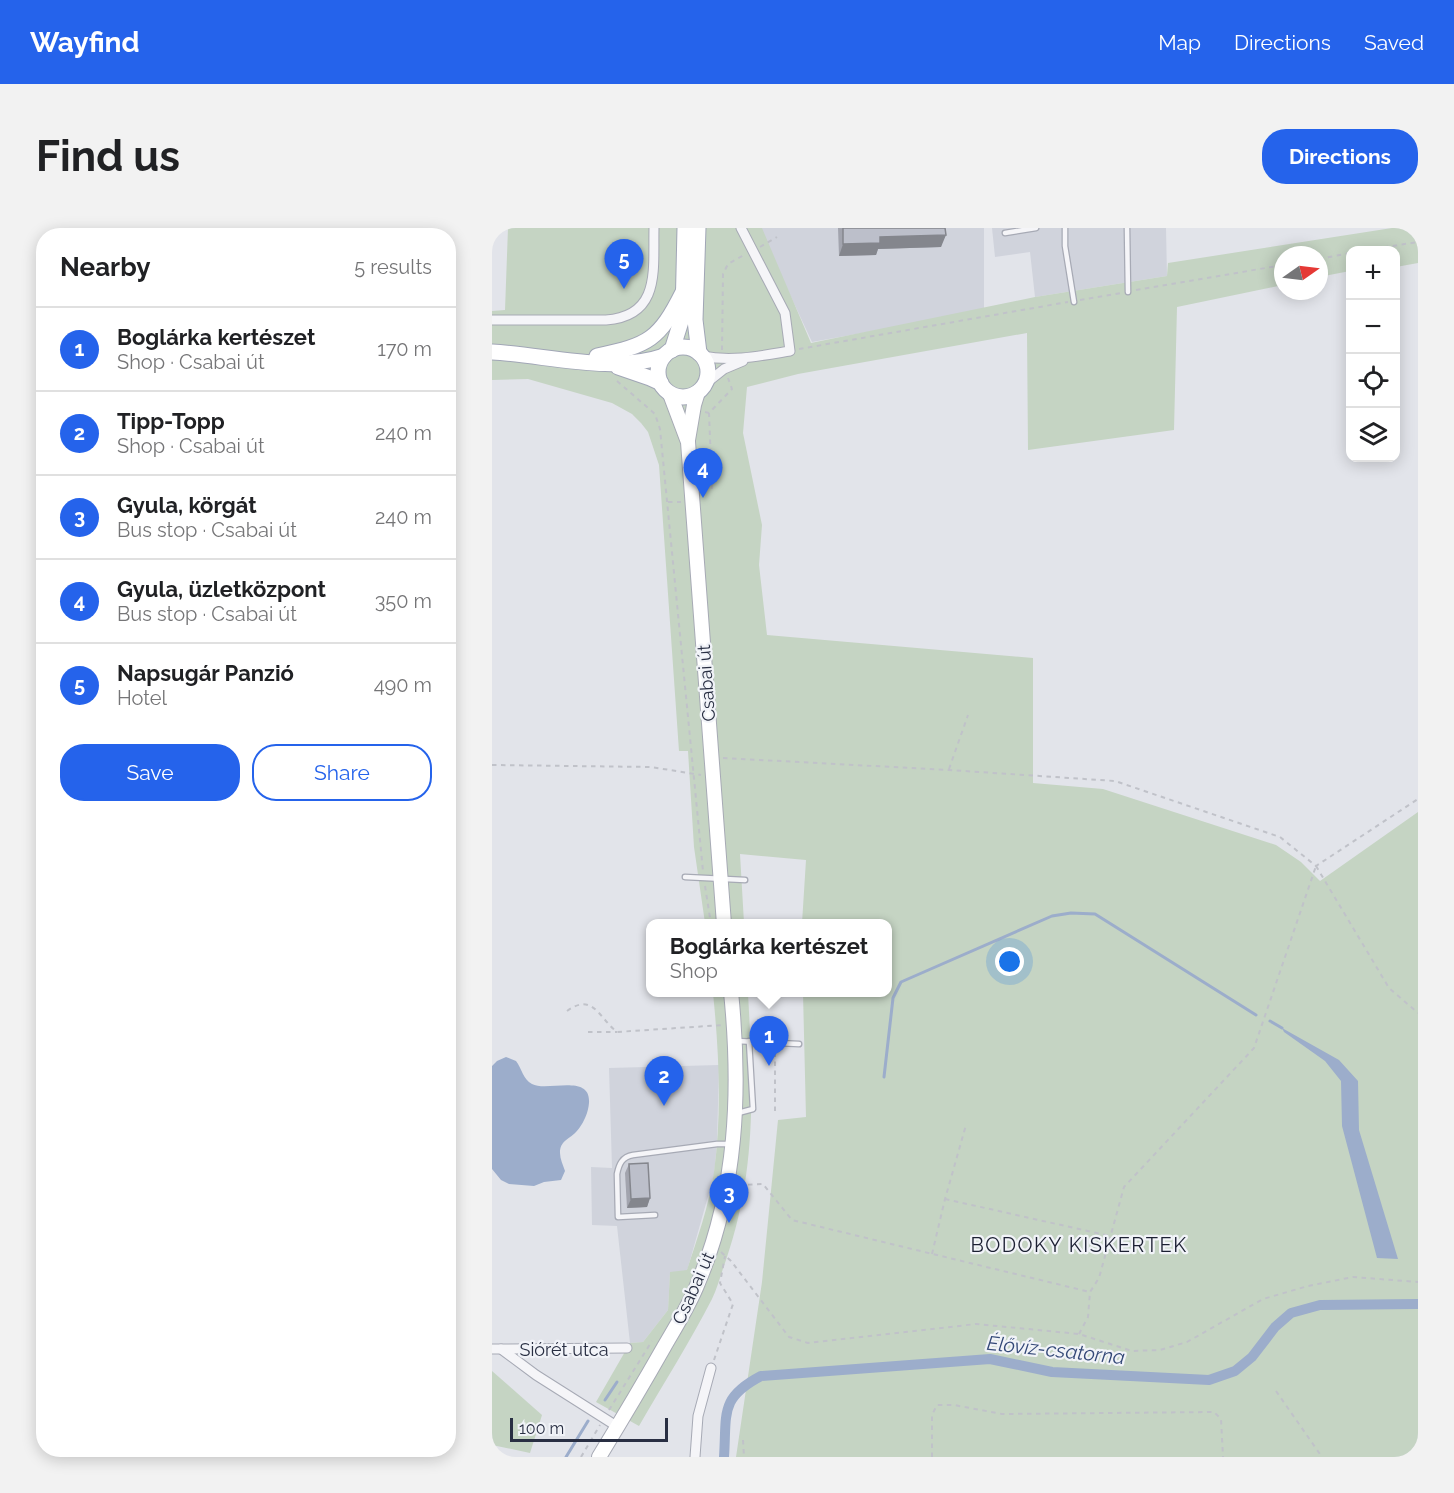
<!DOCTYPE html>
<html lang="en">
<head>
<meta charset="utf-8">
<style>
  :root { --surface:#fff; --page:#f2f2f2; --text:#202124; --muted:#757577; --line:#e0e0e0; --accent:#2563eb }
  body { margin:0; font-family:Raleway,sans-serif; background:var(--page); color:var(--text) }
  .controls { position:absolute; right:18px; top:18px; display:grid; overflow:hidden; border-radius:12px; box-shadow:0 3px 15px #0003 }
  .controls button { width:54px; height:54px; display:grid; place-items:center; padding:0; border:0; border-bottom:2px solid var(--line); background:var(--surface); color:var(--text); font:30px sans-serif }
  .compass { position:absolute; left:782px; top:18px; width:54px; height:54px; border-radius:50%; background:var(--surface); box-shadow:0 3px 15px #0003; rotate:76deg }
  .scale { position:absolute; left:18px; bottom:15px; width:158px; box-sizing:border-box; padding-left:6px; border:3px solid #292f43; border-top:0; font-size:16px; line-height:21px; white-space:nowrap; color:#292f43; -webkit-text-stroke:4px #f1f3f8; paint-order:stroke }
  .you { position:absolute; left:518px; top:734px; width:21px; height:21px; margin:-15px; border:4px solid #fff; border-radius:50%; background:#1a73e8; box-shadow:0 0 0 9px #1a73e833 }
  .badge { display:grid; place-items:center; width:39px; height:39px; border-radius:50%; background:var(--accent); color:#fff; font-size:20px; font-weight:700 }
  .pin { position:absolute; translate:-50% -50px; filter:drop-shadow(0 2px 3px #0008) }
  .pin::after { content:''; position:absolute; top:32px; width:21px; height:18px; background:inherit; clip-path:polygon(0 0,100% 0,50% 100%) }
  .popup { position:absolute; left:154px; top:691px; width:246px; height:78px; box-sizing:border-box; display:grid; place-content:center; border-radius:12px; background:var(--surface); filter:drop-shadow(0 2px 4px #0005); font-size:20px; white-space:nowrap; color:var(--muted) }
  .popup b { font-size:22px; color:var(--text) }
  .popup::after { content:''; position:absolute; left:50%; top:100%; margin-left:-12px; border:12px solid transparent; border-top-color:var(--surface) }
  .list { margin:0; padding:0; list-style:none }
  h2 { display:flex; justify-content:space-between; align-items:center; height:78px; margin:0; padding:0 24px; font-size:26px }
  h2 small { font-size:20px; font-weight:400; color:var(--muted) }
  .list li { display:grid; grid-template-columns:39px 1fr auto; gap:18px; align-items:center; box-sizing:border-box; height:84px; padding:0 24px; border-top:2px solid var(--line) }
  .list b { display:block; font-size:22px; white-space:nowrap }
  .list p { margin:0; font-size:20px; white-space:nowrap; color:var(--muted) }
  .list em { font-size:20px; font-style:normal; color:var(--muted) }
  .actions { display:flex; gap:12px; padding:18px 24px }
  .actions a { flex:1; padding:14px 0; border:2px solid var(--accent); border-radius:24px; text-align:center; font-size:21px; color:var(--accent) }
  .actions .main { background:var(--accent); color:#fff }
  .icon { flex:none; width:33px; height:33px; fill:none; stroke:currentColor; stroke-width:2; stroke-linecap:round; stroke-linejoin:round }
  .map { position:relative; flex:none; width:926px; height:1229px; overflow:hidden; border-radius:24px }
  header { display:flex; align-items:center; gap:36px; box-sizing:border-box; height:84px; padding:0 30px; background:var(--accent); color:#fff }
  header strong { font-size:28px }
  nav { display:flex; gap:33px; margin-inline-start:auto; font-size:21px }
  .intro { display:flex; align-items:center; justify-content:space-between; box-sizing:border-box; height:144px; padding:0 36px }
  h1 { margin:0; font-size:42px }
  .button { padding:15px 27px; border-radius:24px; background:var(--accent); color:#fff; font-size:21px; font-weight:700 }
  main { display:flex; gap:36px; padding:0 36px }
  aside { flex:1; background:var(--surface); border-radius:24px; box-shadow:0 3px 15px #0003 }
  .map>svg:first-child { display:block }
</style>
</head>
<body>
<header>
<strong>Wayfind</strong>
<nav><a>Map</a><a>Directions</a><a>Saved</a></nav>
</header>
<div class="intro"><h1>Find us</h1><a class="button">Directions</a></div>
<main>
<aside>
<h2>Nearby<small>5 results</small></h2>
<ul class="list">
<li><span class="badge">1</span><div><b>Boglárka kertészet</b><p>Shop · Csabai út</p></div><em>170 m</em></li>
<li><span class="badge">2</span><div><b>Tipp-Topp</b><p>Shop · Csabai út</p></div><em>240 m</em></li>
<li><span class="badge">3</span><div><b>Gyula, körgát</b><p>Bus stop · Csabai út</p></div><em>240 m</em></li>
<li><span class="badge">4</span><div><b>Gyula, üzletközpont</b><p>Bus stop · Csabai út</p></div><em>350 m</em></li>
<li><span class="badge">5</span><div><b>Napsugár Panzió</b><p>Hotel</p></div><em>490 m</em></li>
</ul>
<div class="actions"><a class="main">Save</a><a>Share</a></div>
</aside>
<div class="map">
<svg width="926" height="1229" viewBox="0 0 926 1229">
  <rect width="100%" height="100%" fill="#e2e4ea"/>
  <g fill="#d0d3dc">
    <polygon points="267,0 492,0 492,83 320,114"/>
    <polygon points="500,0 674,0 675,48 543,69 538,24 503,29"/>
    <polygon points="227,837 225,915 222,947 195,1043 178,1045 176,1082 151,1114 138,1115 125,998 100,997 99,939 120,940 117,840"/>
  </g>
  <g fill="#c5d4c3">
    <polygon points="16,0 270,0 319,115 543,69 675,48 676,35 900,0 926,0 926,35 904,39 904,22 858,22 858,43 827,49 827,27 791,27 791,57 685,79 682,202 536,222 535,105 306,146 255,159 251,205 270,297 267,337 275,407 541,430 541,555 611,561 784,617 809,634 828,653 926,584 926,1229 244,1229 270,1054 286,892 314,889 311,765 395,764 395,696 310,695 314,632 248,626 252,695 213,695 202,619 196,523 187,523 167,237 156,204 149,195 140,186 120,175 36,151 0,152 0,83 13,82"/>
    <path d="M221,765H256C261,858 265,943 234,1032C229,1045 226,1059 220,1071C198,1114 171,1156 147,1198L104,1174L138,1115L151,1114L176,1082L178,1044L195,1042C205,1011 217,978 222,944C230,885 227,824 221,765Z"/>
    <polygon points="0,1143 50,1187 38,1225 0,1217"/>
  </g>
  <g fill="#9cadcb">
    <polygon points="790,800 847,832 866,853 867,902 906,1031 885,1030 850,898 849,853 833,833 792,804"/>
    <path d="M14,829L24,833C30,841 31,851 40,856C56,865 108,841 95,885C93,891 89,899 84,904C76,912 68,913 68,925C68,931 71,937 73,943L69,952L52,954L42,958L17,956L9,952L0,941V838L5,833Z"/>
  </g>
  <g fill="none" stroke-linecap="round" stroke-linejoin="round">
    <g stroke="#9cadcb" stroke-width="3">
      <polyline points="778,793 790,800"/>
      <polyline points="392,849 401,770 409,754 560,688 579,685 603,686 764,787"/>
      <polyline points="113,1172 125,1154"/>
      <polyline points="74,1229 96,1193"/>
    </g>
    <path stroke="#9cadcb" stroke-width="10" d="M232,1229C235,1186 227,1170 269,1148L498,1131L560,1144L717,1152L743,1143L760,1129L783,1099L799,1085L828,1077L926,1076"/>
    <defs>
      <g id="lane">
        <polyline points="573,0 573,18 582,74"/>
        <polyline points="635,0 636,64"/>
        <polyline points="513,5 544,0"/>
        <polyline points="193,649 253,652"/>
        <polyline points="244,813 307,816"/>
        <polyline points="246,885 261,881 257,813"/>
        <path d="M163,987L126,989L125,946C127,936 130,929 141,927L225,916H239"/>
      </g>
      <g id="street">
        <path d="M0,92H114C169,88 161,42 162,0"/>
        <path d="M210,128C240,134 268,128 298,123L293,85L249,0"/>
        <polyline points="212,157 232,141 251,133"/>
        <polyline points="0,1121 9,1121 44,1147 126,1199"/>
        <polyline points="9,1121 135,1120"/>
        <polyline points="203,1229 206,1188 219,1140"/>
      </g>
      <g id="secondary">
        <polyline points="178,166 196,214 232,696"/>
        <polyline points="196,212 202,177 206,164"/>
        <path d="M107,1229C129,1193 151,1156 172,1119C184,1098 197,1078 206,1055C245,963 249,863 239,764"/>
      </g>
      <g id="primary">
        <polyline points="206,0 203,92 207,125"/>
        <circle cx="191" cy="144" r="25"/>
        <polyline points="180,122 191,87 193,0"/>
        <path d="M0,124C55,127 120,146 172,128"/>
        <path d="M105,128C157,117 167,112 191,64"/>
        <polyline points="126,139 158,150 169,155"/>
      </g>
    </defs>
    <use href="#lane" stroke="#a7aab5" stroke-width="7"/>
    <use href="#street" stroke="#a7aab5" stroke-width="11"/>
    <use href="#secondary" stroke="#a7aab5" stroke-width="16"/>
    <use href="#primary" stroke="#a1a6b6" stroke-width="17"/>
    <g stroke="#c0c2c9" stroke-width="2" stroke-dasharray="4.5 4.5" stroke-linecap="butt">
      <polyline points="268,19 285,9"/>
      <polyline points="874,22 926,14"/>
      <polyline points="827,31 858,25"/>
      <polyline points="644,62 791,37"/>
      <polyline points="588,72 629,65"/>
      <polyline points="307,121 576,74"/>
      <polyline points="230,122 231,46 236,36 252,27"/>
      <polyline points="125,153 163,186 168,201 211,643"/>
      <polyline points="213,184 217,185 240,161 236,150"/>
      <polyline points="211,261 220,261 217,185"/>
      <polyline points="176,274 189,274"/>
      <polyline points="231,530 457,542 623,553 788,609 824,638 926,571"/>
      <polyline points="0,537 159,539 209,547"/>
      <polyline points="457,541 476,487"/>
      <polyline points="824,638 897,760 926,785"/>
      <polyline points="213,658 219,696"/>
      <path d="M75,783C101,764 107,790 125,804L231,797"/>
      <polyline points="96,804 125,804"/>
      <polyline points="283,883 283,820"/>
      <polyline points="247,957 271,956 300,992 598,1064"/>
      <polyline points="453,971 618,1008"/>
      <polyline points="229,1024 239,1033 297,1109 316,1115 484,1096 587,1106 640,1123 668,1122 695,1114 771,1071 816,1058 861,1049 926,1054"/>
      <polyline points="440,1026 453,971 474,897"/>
      <polyline points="587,1106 596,1089 598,1064 607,1050 632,959 762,820 824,638"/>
      <polyline points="222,1132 241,1076 228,1055 233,1028"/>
      <polyline points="784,1163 830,1229"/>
      <polyline points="117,1182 160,1113"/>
      <polyline points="251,1212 252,1229"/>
      <polyline points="89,1229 108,1197"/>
      <polyline points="440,1229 440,1187 445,1177 462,1177 510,1186 722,1184 729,1191 731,1229"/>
    </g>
    <use href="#lane" stroke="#f5f5f8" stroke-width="4.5"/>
    <use href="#street" stroke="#f5f5f8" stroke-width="9"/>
    <use href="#secondary" stroke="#fff" stroke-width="14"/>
    <use href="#primary" stroke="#fff" stroke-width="15"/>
  </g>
  <g fill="#a2a4ae">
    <polygon points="346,0 453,0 449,19 386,21 384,27 347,28"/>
    <polygon points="137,936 158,970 155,979 135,980 133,945"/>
  </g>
  <g fill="#84868d">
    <polygon points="454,7 449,19 386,21 384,27 347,28 351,16 388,9"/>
    <polygon points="158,970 155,979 135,980 139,971"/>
  </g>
  <g fill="#bcbfca" stroke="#84868d" stroke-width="1.5">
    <polygon points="351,0 453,0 454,7 388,9 388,15 351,16"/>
    <polygon points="156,935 158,970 139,971 137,936"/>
  </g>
  <g text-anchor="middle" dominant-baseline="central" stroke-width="4.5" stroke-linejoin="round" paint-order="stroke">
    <g font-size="18" fill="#292f43" stroke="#f1f3f8">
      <text transform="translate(214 455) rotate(-94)">Csabai út</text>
      <text transform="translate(201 1060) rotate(-66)">Csabai út</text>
      <text x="72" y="1121">Siórét utca</text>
    </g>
    <g font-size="20" letter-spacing="1.5" fill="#1c2033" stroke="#f1f3f8">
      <text x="587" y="1017">BODOKY KISKERTEK</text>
    </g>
    <g font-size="20" font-style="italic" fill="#334877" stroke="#f1f3f8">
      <text transform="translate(564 1122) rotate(6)">Élővíz-csatorna</text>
    </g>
  </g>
</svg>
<div class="controls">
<button>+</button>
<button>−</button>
<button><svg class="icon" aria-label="locate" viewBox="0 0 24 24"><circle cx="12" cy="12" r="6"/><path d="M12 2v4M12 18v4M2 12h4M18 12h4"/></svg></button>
<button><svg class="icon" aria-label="layers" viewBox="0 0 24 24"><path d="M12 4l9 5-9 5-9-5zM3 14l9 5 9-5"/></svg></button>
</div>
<svg class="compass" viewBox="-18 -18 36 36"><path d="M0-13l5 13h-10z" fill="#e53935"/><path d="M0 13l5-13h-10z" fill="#757577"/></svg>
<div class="scale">100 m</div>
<div class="you"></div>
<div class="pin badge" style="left:277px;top:838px">1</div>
<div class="popup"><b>Boglárka kertészet</b>Shop</div>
<div class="pin badge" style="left:172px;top:878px">2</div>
<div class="pin badge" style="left:237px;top:995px">3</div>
<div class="pin badge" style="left:211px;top:270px">4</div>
<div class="pin badge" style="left:132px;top:61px">5</div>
</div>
</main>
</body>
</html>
